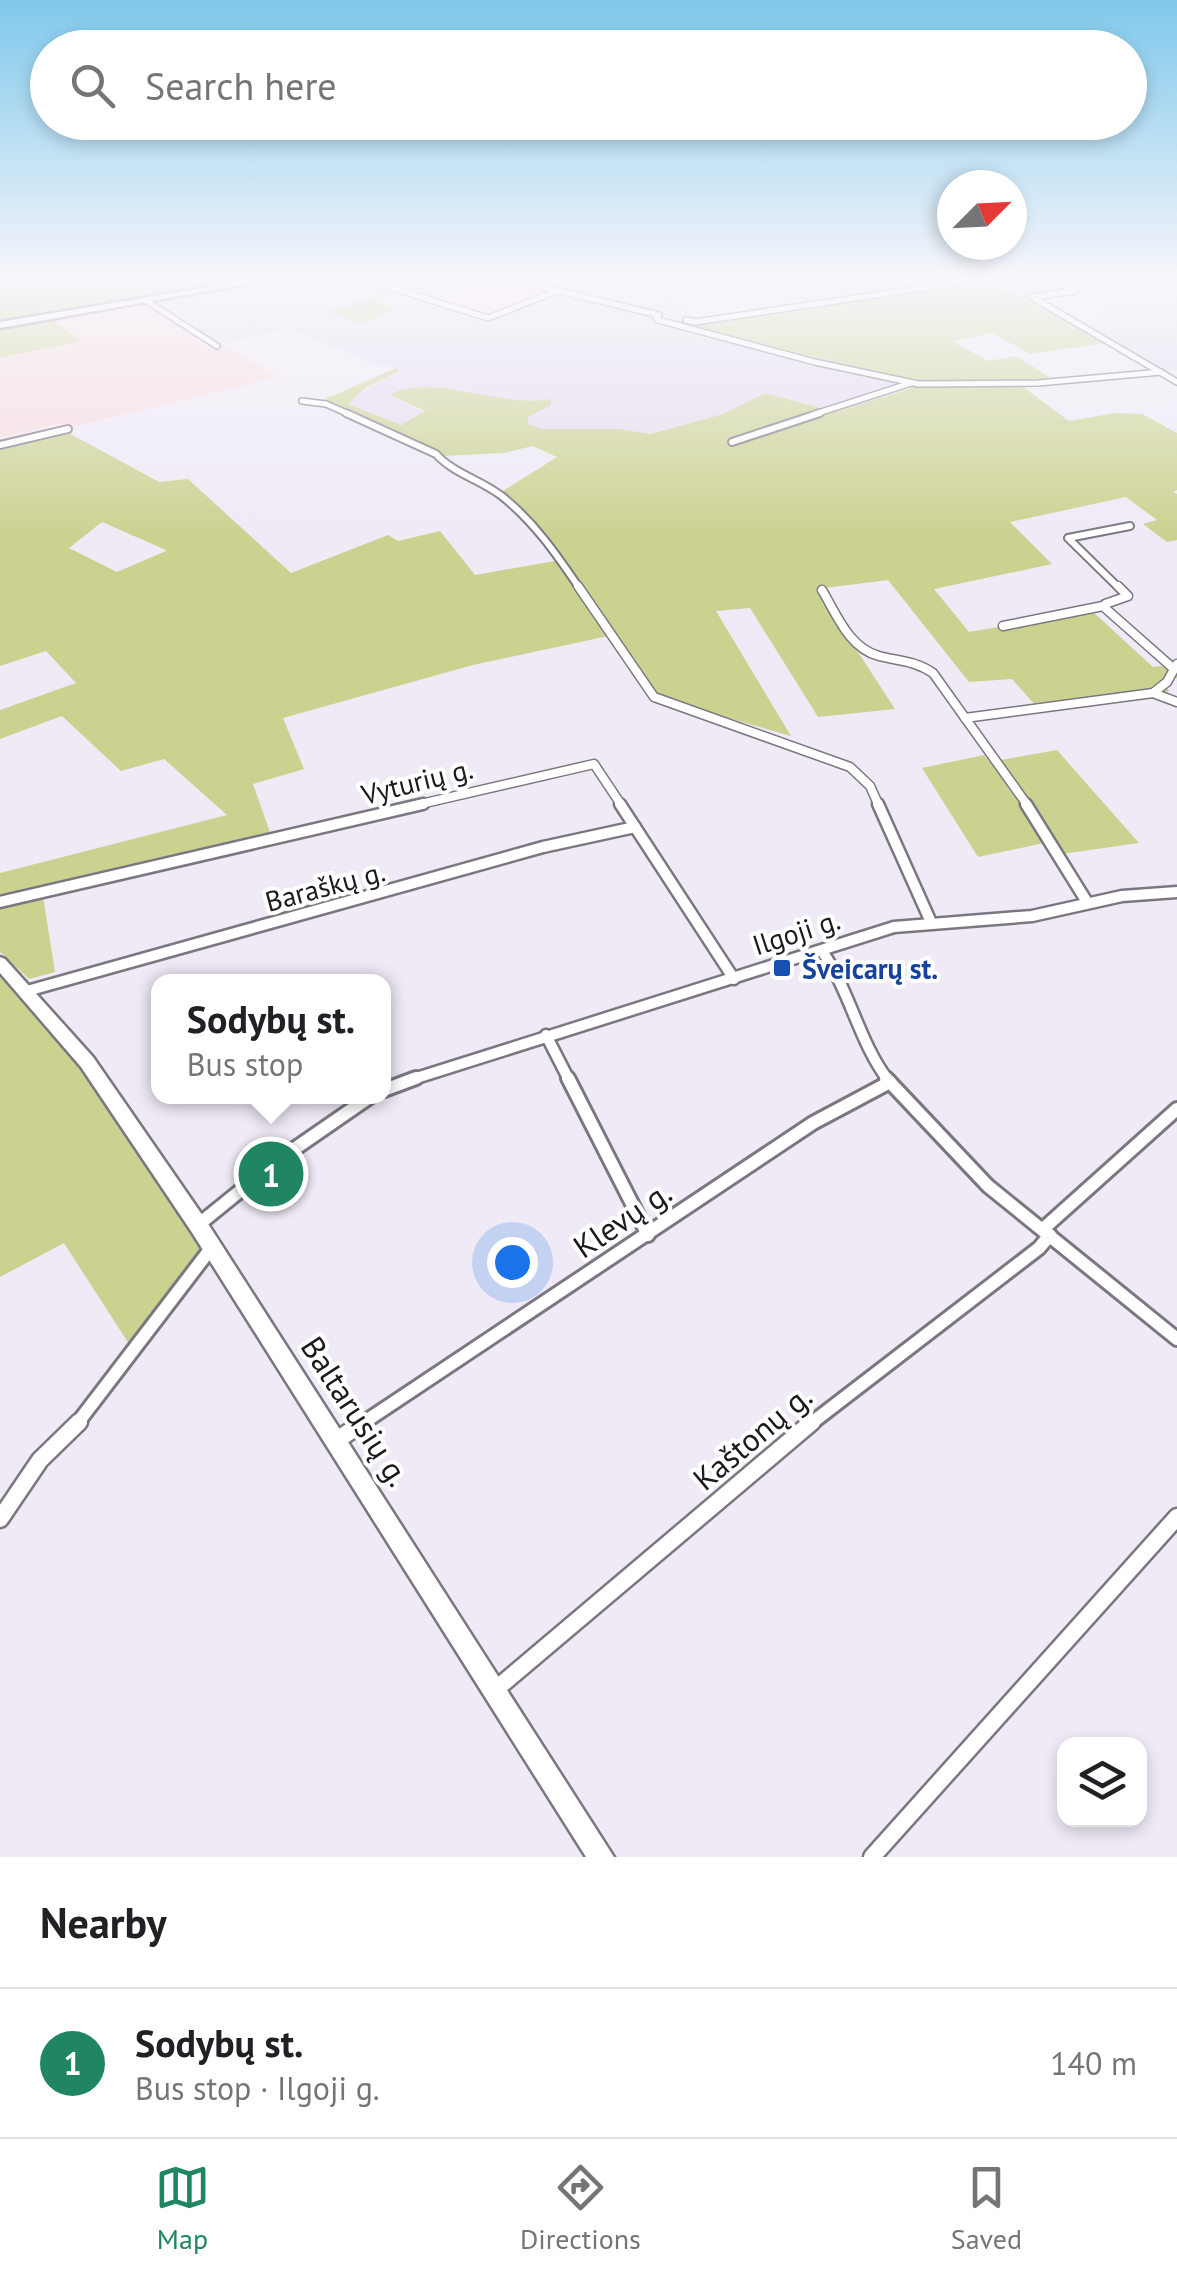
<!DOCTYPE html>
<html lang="en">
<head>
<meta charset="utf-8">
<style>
  :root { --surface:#fff; --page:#f6f6f6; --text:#202124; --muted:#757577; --line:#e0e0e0; --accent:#1f8661 }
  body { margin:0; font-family:"PT Sans",sans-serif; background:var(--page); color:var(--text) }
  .controls { position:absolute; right:30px; bottom:30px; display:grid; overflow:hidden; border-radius:20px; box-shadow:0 5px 15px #0003 }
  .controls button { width:90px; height:90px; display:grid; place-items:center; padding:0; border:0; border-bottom:2px solid var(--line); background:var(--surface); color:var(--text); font:50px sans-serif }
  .compass { position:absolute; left:937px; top:170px; width:90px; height:90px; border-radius:50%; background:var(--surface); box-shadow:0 5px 15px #0003; rotate:66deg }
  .you { position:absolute; left:512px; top:1262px; width:35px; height:35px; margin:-25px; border:8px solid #fff; border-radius:50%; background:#1a73e8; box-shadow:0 0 0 15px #1a73e833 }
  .badge { display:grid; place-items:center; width:65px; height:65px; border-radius:50%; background:var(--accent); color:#fff; font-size:32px; font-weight:700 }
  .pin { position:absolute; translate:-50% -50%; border:5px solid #fff; box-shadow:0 2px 10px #0006 }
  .popup { position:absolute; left:151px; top:974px; width:240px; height:130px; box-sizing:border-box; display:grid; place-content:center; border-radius:20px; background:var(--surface); filter:drop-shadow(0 2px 8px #0005); font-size:32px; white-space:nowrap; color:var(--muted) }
  .popup b { font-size:38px; color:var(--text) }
  .popup::after { content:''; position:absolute; left:50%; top:100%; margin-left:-20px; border:20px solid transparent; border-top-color:var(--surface) }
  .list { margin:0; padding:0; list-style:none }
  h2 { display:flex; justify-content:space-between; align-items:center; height:130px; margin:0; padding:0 40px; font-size:42px }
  h2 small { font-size:32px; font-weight:400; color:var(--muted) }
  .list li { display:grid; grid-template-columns:65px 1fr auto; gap:30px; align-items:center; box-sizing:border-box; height:150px; padding:0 40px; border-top:2px solid var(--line) }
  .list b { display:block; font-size:38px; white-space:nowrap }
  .list p { margin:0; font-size:32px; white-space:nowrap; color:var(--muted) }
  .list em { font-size:32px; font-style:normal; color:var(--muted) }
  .icon { flex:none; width:55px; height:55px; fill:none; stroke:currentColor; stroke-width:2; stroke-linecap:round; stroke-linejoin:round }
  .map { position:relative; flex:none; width:1177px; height:1857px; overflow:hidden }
  .search { position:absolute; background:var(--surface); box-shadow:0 5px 15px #0003; left:30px; right:30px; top:30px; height:110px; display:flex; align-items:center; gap:25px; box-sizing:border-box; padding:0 35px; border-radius:55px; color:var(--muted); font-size:38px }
  .sheet { height:280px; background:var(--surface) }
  nav { display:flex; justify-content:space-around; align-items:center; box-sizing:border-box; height:140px; border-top:2px solid var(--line); background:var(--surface); font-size:28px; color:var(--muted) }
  nav a { display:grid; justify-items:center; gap:5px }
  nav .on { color:var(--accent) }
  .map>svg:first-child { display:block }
</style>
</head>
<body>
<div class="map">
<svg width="1177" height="1857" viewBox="0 0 1177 1857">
  <rect width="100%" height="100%" fill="#efeaf6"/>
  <g fill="#f6dbdd">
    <polygon points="528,287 548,293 490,316 441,299"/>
    <polygon points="155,304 277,377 69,428 61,423 0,438 0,359 81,341 54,322"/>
  </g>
  <g fill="#e4dcef">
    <polygon points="312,277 341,277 387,291 330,311 362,324 424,303 482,323 552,295 574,300 649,289 690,308 675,321 916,384 835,412 765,393 723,414 642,435 618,429 542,429 528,424 529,417 551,399 526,403 414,387 391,396 425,413 404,424 394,424 352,408 347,401 399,369 372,363 288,328 220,344 155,304"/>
    <polygon points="422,277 511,277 524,287 441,299 389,282"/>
    <polygon points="658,277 992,277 763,310 739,294 691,288"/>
    <polygon points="999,277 1177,277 1177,370 1165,372 1079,321 1121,316 1078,292 1031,295"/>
  </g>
  <g fill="#cbd290" fill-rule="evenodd">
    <polygon points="0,277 274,277 0,324"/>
    <path d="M974,284L1027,296L1106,343L1030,354L992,333L952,341L988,361L1016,356L1055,381L1019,384L1069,421L1116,413L1142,414L1177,433V490L1173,492L1177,494V540L1167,542L1143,524L1157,520L1126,497L1010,522L1052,564L934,589L969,632L1092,611L1153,667L1177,664V678L1164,680L1169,692L1037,707L1012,679L969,682L888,580L817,589L895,709L818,717L750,608L716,611L791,736L669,701L657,694L563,556L501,492L557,457L533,446L503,453L443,456L323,400L396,368L399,371L365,388L348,404L401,425L425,411L390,395C430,372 502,409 551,399V405L528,417V424L542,429H618L650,434L723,414L765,393L835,412L909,389L916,382L673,322L685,315L714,321Z"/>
    <polygon points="380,286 394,290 371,299 396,310 362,324 328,312 385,292 375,287"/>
    <polygon points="85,314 55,322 82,341 0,358 0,327"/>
    <path d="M67,432L159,482L188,479L291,573L388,535L398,541L440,531L475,575L560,560L613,635L473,665L283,718L304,769L253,784L271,835L42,890L55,972L29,979L0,952V873L227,815L164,759L121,771L62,716L0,739V710L76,683L46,651L0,666V448ZM102,522L166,550V551L117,572L69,548Z"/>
    <polygon points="1057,750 1139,843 1062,854 1053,841 978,857 922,768 984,755 989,762"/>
    <polygon points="0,972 97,1088 203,1250 131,1347 64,1243 0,1277"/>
  </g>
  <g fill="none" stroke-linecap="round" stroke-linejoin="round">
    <defs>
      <g id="street-far5">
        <polyline points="357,277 488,318 557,291"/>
        <polyline points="527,277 546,288 659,315"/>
        <polyline points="1047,277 1075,291"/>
        <polyline points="1075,291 1032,297 1177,382"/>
        <polyline points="145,300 217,346"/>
        <polyline points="653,313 658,320 815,362 918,384 1038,383 1161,372"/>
        <polyline points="686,320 695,322 996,277"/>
        <polyline points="302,401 326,404 351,415"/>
        <polyline points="812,415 911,383"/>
      </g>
      <g id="street-far4">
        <path d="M346,413L436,454C454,474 482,480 503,497C535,523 557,555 580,589"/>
        <polyline points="732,442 820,413"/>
        <polyline points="0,445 68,429"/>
        <polyline points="1120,589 1068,538 1130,526"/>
      </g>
      <g id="street-far3">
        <polyline points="578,586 654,697 850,767 870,786 879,806"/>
        <polyline points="1118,586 1128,596 1105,604 1105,608 1174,669"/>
        <path d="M822,590C837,615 849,648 879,656C898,661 916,661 933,673L1028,806"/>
        <polyline points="1003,626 1103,606"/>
        <polyline points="1153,693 1177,702"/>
        <polyline points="965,718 1153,693 1167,682 1177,664"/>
        <polyline points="412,806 594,764 622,806"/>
      </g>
      <g id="street-far2">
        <polyline points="620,804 734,979"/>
        <polyline points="878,804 930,920"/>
        <polyline points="1026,804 1087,902"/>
        <polyline points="0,902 423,804"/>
        <path d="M822,951C850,991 859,1042 888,1080"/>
        <polyline points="27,991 543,847 635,827"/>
        <polyline points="546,1035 569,1080"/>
        <polyline points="410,1080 894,927 1032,916 1122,896 1177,892"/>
      </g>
      <g id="street-far1">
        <polyline points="568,1078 648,1235"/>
        <polyline points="886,1078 988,1186 1177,1339"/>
        <polyline points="384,1090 416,1078"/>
        <polyline points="198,1225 277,1161 371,1096"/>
        <polyline points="1043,1229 1177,1109"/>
        <polyline points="76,1425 212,1247"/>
        <polyline points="360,1425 813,1123 890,1082"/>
        <polyline points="809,1425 1039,1248 1050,1235"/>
      </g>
      <g id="street">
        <polyline points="337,1440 364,1422"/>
        <polyline points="0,1519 40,1460 79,1422"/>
        <polyline points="495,1690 812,1422"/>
        <polyline points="872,1857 1177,1517"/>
      </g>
      <polygon id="secondary" points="0,957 5,959 93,1057 205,1219 614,1857 586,1857 191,1231 81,1067 0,973"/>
      <polygon id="highway" points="268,277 287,277 0,328 0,322"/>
    </defs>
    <use href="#street-far5" stroke="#7b7781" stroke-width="8"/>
    <use href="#street-far4" stroke="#7b7781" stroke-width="10"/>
    <use href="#street-far3" stroke="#7b7781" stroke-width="11"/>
    <use href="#street-far2" stroke="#7b7781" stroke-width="15"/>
    <use href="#street-far1" stroke="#7b7781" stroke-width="18"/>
    <use href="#street" stroke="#7b7781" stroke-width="21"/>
    <use href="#secondary" stroke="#7b7781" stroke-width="5"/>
    <use href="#highway" stroke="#7b7781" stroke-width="5"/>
    <use href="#street-far5" stroke="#fff" stroke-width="5"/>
    <use href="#street-far4" stroke="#fff" stroke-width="6"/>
    <use href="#street-far3" stroke="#fff" stroke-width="8"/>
    <use href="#street-far2" stroke="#fff" stroke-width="10"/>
    <use href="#street-far1" stroke="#fff" stroke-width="12"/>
    <use href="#street" stroke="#fff" stroke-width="16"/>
    <use href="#secondary" fill="#fff" fill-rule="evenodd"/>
    <use href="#highway" fill="#fff" fill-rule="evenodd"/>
  </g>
  <linearGradient id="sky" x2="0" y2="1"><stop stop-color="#7fc8eb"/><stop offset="0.52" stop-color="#f8f6fb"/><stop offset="1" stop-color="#f8f6fb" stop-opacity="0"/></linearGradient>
  <rect width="1177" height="537" fill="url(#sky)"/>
  <rect fill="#1a4fb4" stroke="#fff" stroke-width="4" x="772" y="958" width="20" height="20" rx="5"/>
  <g text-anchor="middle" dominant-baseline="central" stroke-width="8" stroke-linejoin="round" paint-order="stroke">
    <g font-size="28" fill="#1c1a1e" stroke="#fff">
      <text transform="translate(417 781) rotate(-14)">Vyturių g.</text>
      <text transform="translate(325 886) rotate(-15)">Baraškų g.</text>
      <text transform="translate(796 932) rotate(-18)">Ilgoji g.</text>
    </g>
    <g font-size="28" font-weight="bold" fill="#164399" stroke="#fff" text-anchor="start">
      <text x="802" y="968">Šveicarų st.</text>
    </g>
    <g font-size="32" fill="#1c1a1e" stroke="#fff">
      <text transform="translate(622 1219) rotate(-34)">Klevų g.</text>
      <text transform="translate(356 1411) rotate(57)">Baltarusių g.</text>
      <text transform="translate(752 1437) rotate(-40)">Kaštonų g.</text>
    </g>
  </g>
</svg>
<div class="controls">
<button><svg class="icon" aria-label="layers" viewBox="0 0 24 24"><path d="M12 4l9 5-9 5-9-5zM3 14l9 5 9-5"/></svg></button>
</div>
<svg class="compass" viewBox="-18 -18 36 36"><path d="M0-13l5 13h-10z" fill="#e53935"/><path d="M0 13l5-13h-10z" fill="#757577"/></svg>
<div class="you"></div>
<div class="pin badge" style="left:271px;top:1174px">1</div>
<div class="popup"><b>Sodybų st.</b>Bus stop</div>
<div class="search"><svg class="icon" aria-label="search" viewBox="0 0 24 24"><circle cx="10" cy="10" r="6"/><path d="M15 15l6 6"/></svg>Search here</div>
</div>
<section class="sheet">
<h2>Nearby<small></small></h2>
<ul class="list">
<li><span class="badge">1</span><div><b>Sodybų st.</b><p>Bus stop · Ilgoji g.</p></div><em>140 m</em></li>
</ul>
</section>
<nav>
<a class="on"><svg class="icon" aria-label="map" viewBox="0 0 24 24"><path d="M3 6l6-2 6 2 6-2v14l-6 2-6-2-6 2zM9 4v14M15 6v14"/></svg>Map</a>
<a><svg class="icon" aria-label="directions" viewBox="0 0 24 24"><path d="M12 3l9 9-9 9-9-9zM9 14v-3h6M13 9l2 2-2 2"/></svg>Directions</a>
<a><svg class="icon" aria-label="saved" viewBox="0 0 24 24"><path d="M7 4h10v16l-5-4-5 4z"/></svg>Saved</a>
</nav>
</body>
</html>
